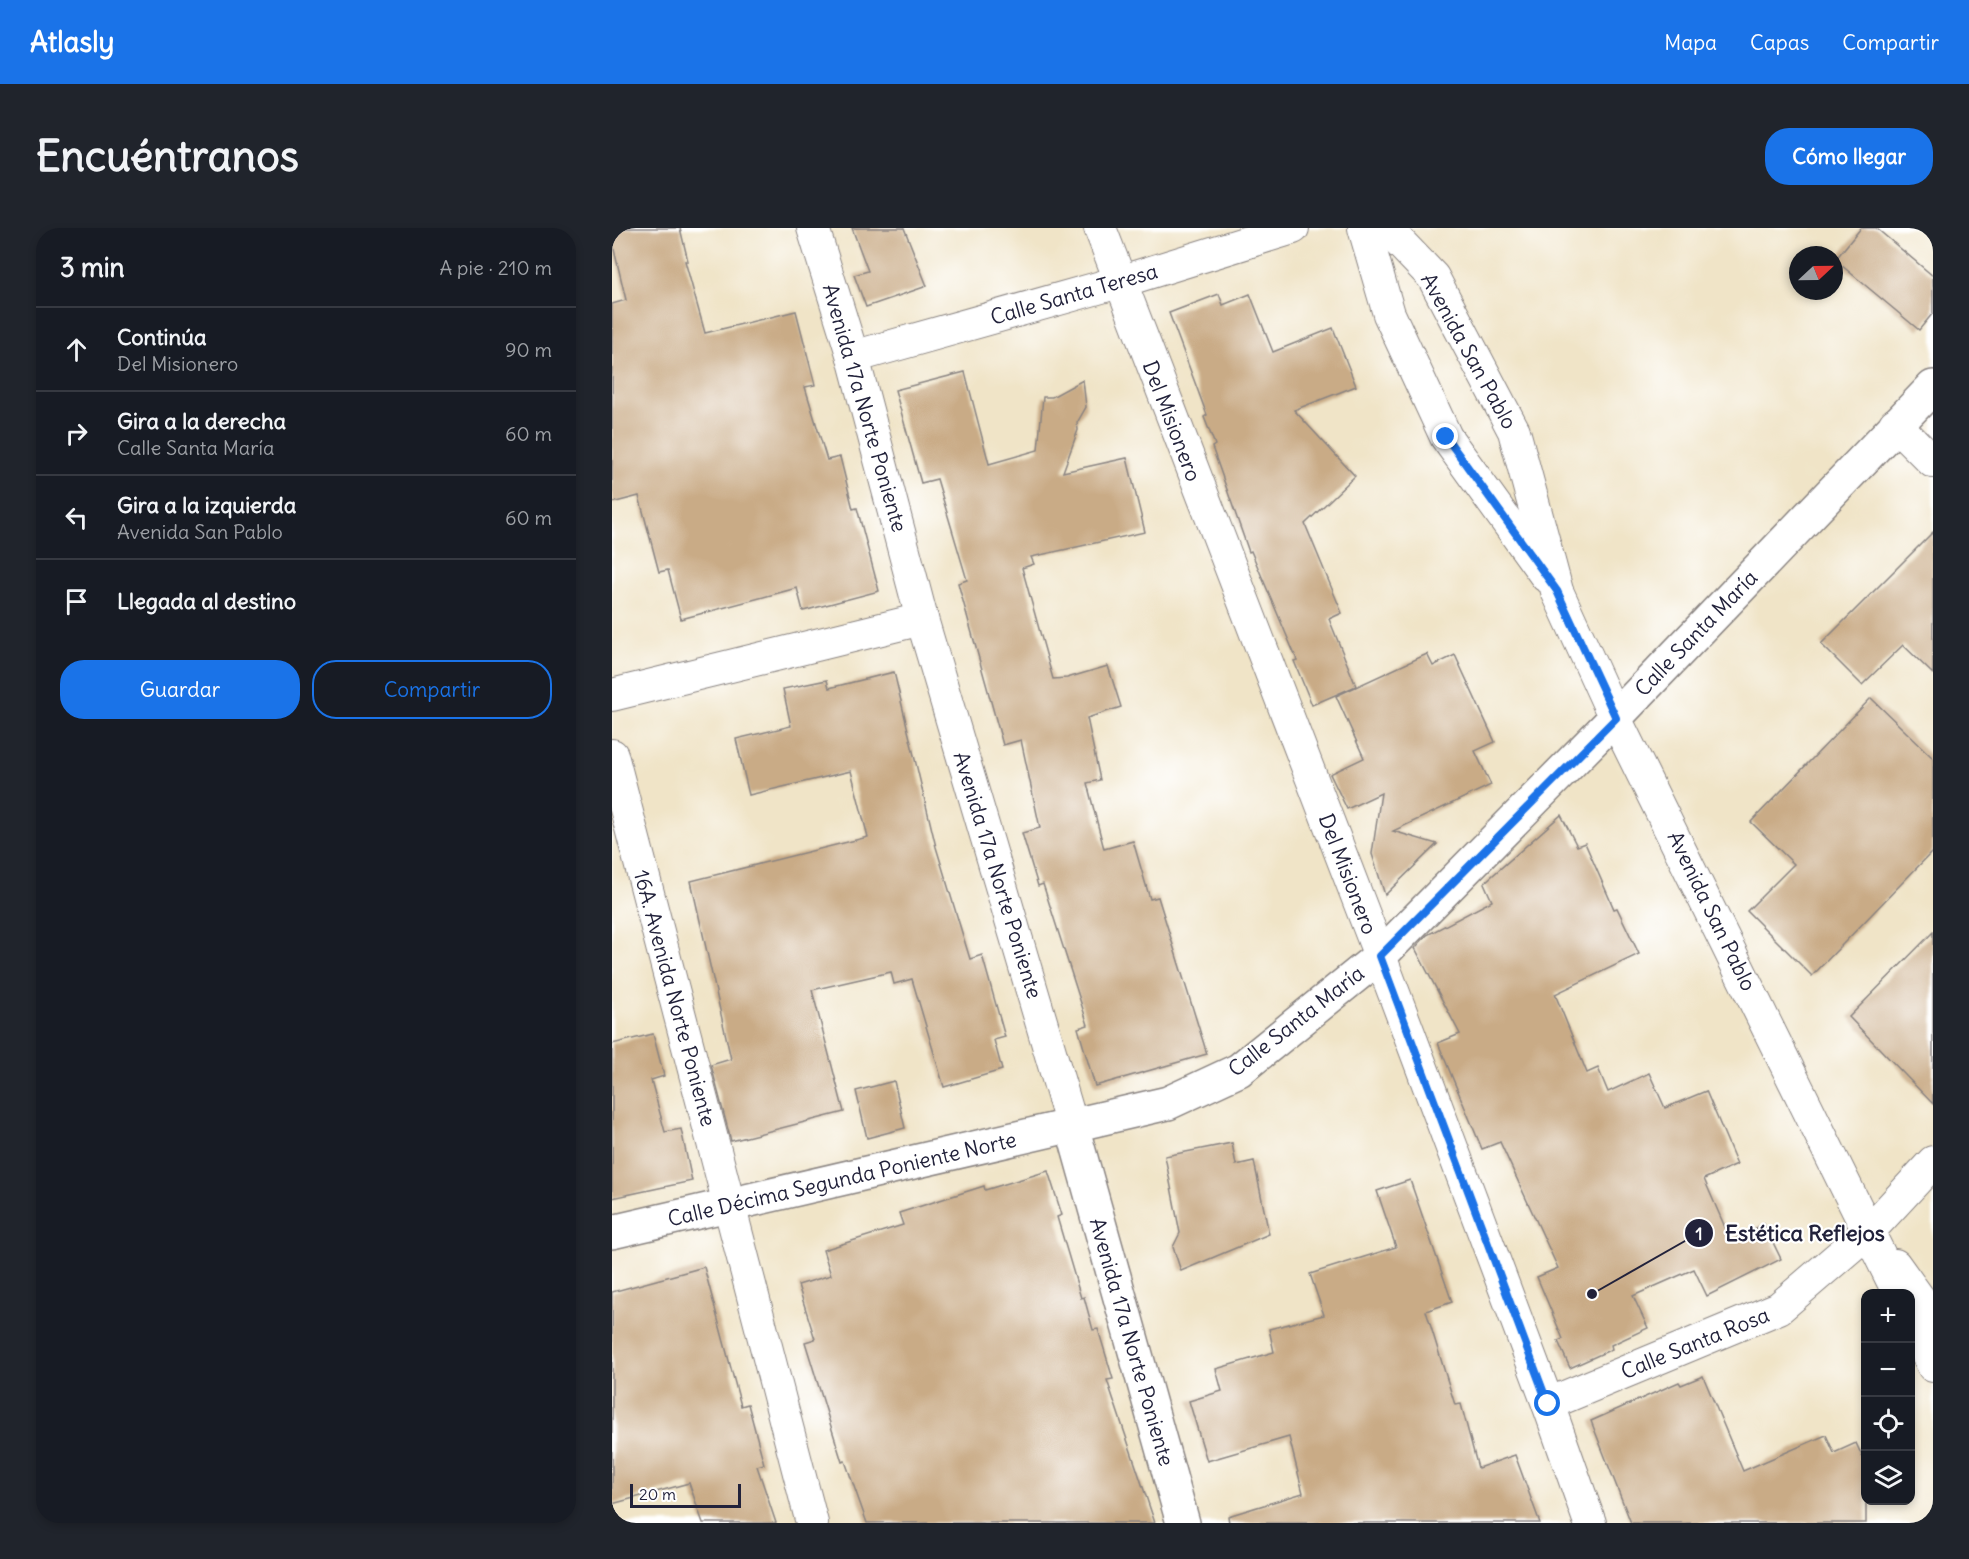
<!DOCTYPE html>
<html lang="es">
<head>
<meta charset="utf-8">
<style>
  :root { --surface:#171b24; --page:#20242c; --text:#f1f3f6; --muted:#9ea1a6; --line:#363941; --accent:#1a73e8 }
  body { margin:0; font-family:Delius,sans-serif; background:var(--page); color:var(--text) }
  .controls { position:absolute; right:18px; bottom:18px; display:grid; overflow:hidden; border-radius:12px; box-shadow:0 3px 9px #0003 }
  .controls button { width:54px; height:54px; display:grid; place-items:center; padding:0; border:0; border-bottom:2px solid var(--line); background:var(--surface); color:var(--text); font:30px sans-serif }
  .compass { position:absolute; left:1177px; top:18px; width:54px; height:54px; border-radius:50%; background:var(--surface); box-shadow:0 3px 9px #0003; rotate:68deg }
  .scale { position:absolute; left:18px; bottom:15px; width:111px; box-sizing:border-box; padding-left:6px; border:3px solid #22223b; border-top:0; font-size:16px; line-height:21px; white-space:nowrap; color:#22223b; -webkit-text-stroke:4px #fff; paint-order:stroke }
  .stop { position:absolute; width:18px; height:18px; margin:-14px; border:4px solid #1a73e8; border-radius:50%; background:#fff }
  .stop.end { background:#1a73e8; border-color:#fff; box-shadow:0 2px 6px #0008 }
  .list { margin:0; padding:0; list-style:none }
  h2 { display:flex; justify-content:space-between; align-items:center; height:78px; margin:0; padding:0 24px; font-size:26px }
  h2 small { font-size:20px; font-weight:400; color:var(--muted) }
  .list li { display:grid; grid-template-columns:39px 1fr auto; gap:18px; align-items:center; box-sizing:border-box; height:84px; padding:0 24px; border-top:2px solid var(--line) }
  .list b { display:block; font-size:22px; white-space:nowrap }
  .list p { margin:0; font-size:20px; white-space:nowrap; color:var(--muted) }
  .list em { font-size:20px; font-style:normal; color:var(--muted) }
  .actions { display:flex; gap:12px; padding:18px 24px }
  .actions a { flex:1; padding:14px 0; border:2px solid var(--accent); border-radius:24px; text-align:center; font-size:21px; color:var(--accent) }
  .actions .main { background:var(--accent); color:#fff }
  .icon { flex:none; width:33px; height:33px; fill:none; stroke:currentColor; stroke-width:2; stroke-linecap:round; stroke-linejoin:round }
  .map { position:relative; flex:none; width:1321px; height:1295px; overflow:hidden; border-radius:24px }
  header { display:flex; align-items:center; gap:36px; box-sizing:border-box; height:84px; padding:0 30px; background:var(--accent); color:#fff }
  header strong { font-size:28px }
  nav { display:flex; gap:33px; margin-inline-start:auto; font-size:21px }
  .intro { display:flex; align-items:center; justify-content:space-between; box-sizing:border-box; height:144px; padding:0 36px }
  h1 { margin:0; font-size:42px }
  .button { padding:15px 27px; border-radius:24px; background:var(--accent); color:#fff; font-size:21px; font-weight:700 }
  main { display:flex; gap:36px; padding:0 36px }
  aside { flex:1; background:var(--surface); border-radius:24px; box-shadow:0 3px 9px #0003 }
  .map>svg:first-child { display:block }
</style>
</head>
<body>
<header>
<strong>Atlasly</strong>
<nav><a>Mapa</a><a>Capas</a><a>Compartir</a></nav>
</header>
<div class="intro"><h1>Encuéntranos</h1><a class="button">Cómo llegar</a></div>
<main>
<aside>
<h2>3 min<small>A pie · 210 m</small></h2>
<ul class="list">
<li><svg class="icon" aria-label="ahead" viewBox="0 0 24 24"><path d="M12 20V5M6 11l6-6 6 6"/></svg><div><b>Continúa</b><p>Del Misionero</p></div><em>90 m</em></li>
<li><svg class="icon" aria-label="right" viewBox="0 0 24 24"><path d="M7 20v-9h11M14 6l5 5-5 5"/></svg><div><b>Gira a la derecha</b><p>Calle Santa María</p></div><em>60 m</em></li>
<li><svg class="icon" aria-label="left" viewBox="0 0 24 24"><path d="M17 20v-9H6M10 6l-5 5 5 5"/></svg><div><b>Gira a la izquierda</b><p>Avenida San Pablo</p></div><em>60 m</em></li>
<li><svg class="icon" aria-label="arrive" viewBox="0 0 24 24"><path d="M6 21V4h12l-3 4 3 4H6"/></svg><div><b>Llegada al destino</b></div></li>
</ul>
<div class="actions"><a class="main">Guardar</a><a>Compartir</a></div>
</aside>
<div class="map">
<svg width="1321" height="1295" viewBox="0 0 1321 1295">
  <rect width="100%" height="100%" fill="#fff"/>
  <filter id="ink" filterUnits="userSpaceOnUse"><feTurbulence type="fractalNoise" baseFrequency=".0167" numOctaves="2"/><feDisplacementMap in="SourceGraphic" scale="12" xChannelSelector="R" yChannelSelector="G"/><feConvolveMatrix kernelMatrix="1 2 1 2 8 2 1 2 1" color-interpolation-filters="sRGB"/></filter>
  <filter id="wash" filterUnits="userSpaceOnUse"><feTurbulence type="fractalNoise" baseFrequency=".008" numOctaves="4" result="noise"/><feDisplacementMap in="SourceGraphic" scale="24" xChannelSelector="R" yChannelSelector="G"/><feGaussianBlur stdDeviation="1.35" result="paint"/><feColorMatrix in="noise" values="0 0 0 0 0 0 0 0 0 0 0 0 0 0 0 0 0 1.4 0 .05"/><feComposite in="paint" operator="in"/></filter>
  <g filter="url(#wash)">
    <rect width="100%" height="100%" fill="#f0e4c7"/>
    <g id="blocks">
      <g fill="#c9ab86">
        <polygon points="0,0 68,0 76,33 73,33 93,105 184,83 203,157 193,159 215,232 228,229 241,281 245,280 267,363 191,383 185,360 69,391 56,342 47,344 27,268 0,275 0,76 14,72 0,13"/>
        <polygon points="240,0 292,0 315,58 254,79 242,47 256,43"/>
        <polygon points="1249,0 1264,0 1321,48 1321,85 1307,102 1223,32"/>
        <polygon points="607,66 611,77 638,66 661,124 721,100 744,158 682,182 743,248 693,296 730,385 717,391 744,458 700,477 682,433 685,432 639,323 637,324 600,219 603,217 592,189 595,187 557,85"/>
        <polygon points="353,144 377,236 426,222 431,169 440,169 471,152 474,179 465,195 466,202 451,244 515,230 533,304 419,329 422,336 410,340 441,451 455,450 496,438 509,479 475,490 488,552 475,555 492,621 521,613 538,671 546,669 595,826 483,858 466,800 476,797 431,656 426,658 410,605 428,600 409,512 391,517 346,355 355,352 325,251 309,255 283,162"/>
        <polygon points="1321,304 1321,446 1291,417 1250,457 1209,416"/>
        <polygon points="815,426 821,438 843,427 883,514 863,523 879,557 781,603 825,616 773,667 760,626 769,565 735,581 718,546 752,530 724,468"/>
        <polygon points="282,444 324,619 358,731 370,727 393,809 382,812 390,842 332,859 300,751 282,756 279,744 200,762 232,884 119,913 99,837 119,831 79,653 256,609 239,543 137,567 124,511 179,498 171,461 215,452 217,460"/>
        <polygon points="1259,470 1321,530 1321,623 1200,748 1135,683 1182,636 1139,594"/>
        <polygon points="949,587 965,618 973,615 1002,681 1005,680 1027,726 943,766 975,845 986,840 996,864 1037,845 1053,880 1094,863 1125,936 1092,951 1119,1013 1152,996 1169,1031 1095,1068 1082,1041 1021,1068 1036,1100 999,1117 1000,1121 958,1140 946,1113 951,1111 925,1049 946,1040 888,914 870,921 826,815 848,806 803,720 815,707 880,673 872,655"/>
        <polygon points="1321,704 1321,876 1237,789"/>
        <polygon points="41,806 52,848 39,852 53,904 69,901 80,953 0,970 0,816"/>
        <polygon points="282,853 293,900 255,910 244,863"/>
        <polygon points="620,915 624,937 642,933 657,1006 569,1043 561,1019 568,1005 553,928"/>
        <polygon points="436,943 450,987 445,989 469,1070 472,1069 481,1102 486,1101 501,1151 495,1152 543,1295 255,1295 233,1233 230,1234 193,1114 203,1111 186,1057 219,1047 211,1022 291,997 287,985 372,958 373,962"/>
        <polygon points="798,952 840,1074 814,1083 843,1177 849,1176 866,1240 903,1227 928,1295 617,1295 616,1288 691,1265 677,1209 595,1233 577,1173 610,1163 604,1141 662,1124 657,1101 712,1087 698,1046 784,1019 765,963"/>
        <polygon points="92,1039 129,1178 136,1176 152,1236 145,1238 164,1295 91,1295 77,1255 0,1276 0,1064"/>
        <polygon points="1091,1148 1131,1243 1214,1207 1222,1225 1244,1215 1254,1237 1254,1295 1019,1295 979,1193 1067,1154 1069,1157"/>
      </g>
    </g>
  </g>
  <g filter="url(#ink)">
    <use href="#blocks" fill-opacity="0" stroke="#898381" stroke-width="1.5"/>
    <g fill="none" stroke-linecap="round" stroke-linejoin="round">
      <defs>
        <g id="street">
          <polyline points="201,0 241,129 310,391 460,898"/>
          <polyline points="488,0 768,728 936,1176 978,1295"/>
          <polyline points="752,0 777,86 834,209 934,348"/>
          <polyline points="774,0 821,49 902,203 945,363 1003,490 1287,1066"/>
          <polyline points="241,129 507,54 681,0"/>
          <polyline points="1283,196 1321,234"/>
          <polyline points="0,467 310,391"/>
          <polyline points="0,527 200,1295"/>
          <polyline points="1283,1037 1321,1090"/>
          <polyline points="1298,1090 1321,1138"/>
          <polyline points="936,1176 1167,1080 1258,1002 1321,934"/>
        </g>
        <g id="secondary">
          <polyline points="460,898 571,1295"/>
          <polyline points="0,1004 556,875 627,842 768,728 1003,490 1321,159"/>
        </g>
      </defs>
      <use href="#street" stroke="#898381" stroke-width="34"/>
      <use href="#secondary" stroke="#898381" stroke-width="36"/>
      <use href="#street" stroke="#fff" stroke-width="32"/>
      <use href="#secondary" stroke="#fff" stroke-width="33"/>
    </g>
  </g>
  <g fill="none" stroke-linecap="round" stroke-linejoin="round" filter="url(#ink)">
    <polyline stroke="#1a73e8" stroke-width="8" points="834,209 945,363 1004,490 768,728 936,1176"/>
  </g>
  <g text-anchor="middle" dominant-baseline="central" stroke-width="4.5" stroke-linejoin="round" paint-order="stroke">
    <g font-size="21" fill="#22223b" stroke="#fff">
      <text transform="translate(462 66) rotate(-16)">Calle Santa Teresa</text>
      <text transform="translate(857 123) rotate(61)">Avenida San Pablo</text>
      <text transform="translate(253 180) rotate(74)">Avenida 17a Norte Poniente</text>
      <text transform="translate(560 193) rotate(69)">Del Misionero</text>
      <text transform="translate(1084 405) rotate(-46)">Calle Santa María</text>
      <text transform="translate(736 646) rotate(69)">Del Misionero</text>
      <text transform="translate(386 647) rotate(73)">Avenida 17a Norte Poniente</text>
      <text transform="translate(1100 683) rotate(64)">Avenida San Pablo</text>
      <text transform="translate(63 770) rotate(75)">16A. Avenida Norte Poniente</text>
      <text transform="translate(684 793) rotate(-38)">Calle Santa María</text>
      <text transform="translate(230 951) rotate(-13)">Calle Décima Segunda Poniente Norte</text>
      <text transform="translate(520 1114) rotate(74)">Avenida 17a Norte Poniente</text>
      <text transform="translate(1083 1115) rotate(-22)">Calle Santa Rosa</text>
    </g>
  </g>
  <path fill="none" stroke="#22223b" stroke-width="2" d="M980 1066L1087 1005"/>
  <g fill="#22223b" stroke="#fff" stroke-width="2">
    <circle cx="980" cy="1066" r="6"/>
    <circle cx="1087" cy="1005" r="15"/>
  </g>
  <g font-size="18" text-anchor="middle" font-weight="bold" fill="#fff">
    <text x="1087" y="1012">1</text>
  </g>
  <g font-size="22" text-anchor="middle" font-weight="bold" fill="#22223b" stroke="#fff" stroke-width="4.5" stroke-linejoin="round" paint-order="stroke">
    <text x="1193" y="1013">Estética Reflejos</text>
  </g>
</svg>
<div class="controls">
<button>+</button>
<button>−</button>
<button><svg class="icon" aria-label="locate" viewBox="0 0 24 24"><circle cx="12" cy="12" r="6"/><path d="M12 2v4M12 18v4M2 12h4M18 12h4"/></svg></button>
<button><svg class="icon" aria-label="layers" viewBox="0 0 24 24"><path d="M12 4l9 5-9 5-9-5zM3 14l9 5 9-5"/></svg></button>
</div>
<svg class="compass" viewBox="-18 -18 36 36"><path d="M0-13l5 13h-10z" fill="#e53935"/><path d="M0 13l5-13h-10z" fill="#9ea1a6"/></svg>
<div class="scale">20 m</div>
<div class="stop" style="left:936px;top:1176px"></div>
<div class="stop end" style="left:834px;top:209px"></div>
</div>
</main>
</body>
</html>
